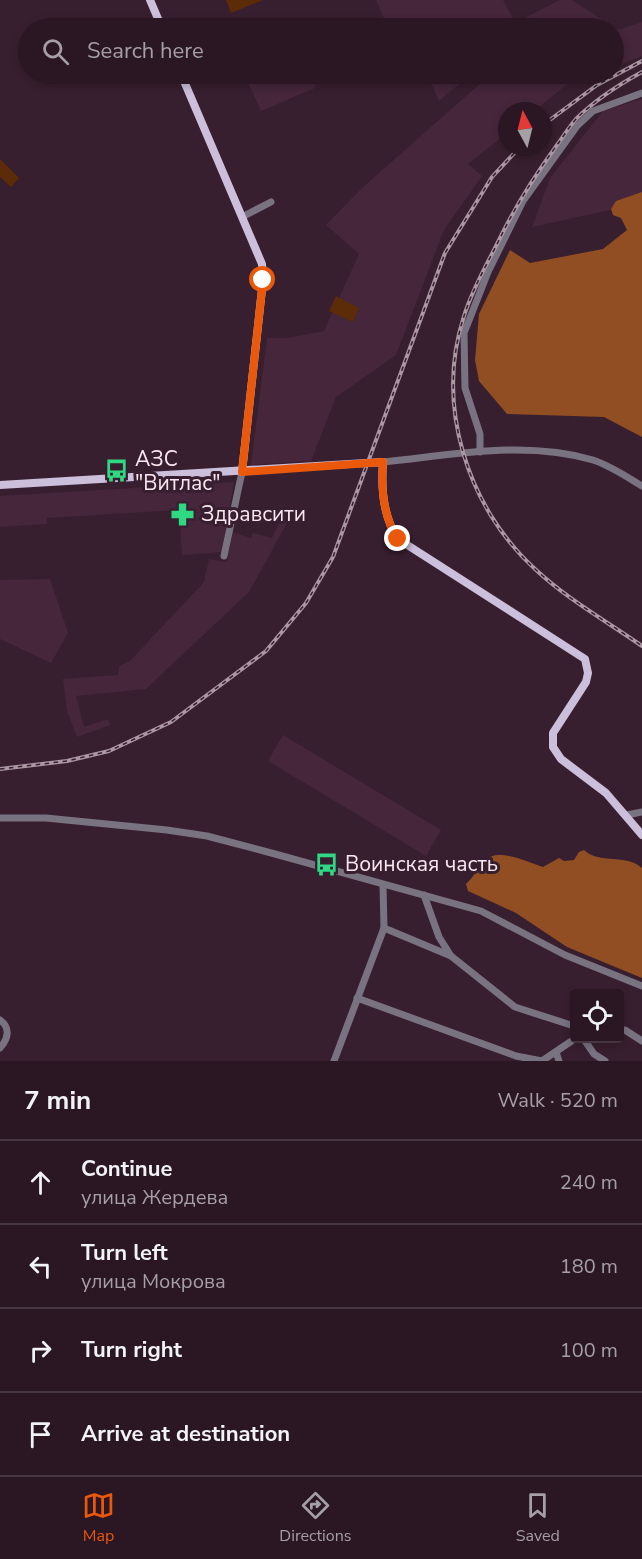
<!DOCTYPE html>
<html lang="en">
<head>
<meta charset="utf-8">
<style>
  :root { --surface:#2a1723; --page:#32202b; --text:#f1f3f6; --muted:#a59fa6; --line:#463641; --accent:#ea580c }
  body { margin:0; font-family:"Nunito Sans",sans-serif; background:var(--page); color:var(--text) }
  .controls { position:absolute; right:18px; bottom:18px; display:grid; overflow:hidden; border-radius:6px; box-shadow:0 3px 9px #0003 }
  .controls button { width:54px; height:54px; display:grid; place-items:center; padding:0; border:0; border-bottom:2px solid var(--line); background:var(--surface); color:var(--text); font:30px sans-serif }
  .compass { position:absolute; left:498px; top:102px; width:54px; height:54px; border-radius:50%; background:var(--surface); box-shadow:0 3px 9px #0003; rotate:353deg }
  .stop { position:absolute; width:18px; height:18px; margin:-14px; border:4px solid #ea580c; border-radius:50%; background:#fff }
  .stop.end { background:#ea580c; border-color:#fff; box-shadow:0 2px 6px #0008 }
  .list { margin:0; padding:0; list-style:none }
  h2 { display:flex; justify-content:space-between; align-items:center; height:78px; margin:0; padding:0 24px; font-size:26px }
  h2 small { font-size:20px; font-weight:400; color:var(--muted) }
  .list li { display:grid; grid-template-columns:39px 1fr auto; gap:18px; align-items:center; box-sizing:border-box; height:84px; padding:0 24px; border-top:2px solid var(--line) }
  .list b { display:block; font-size:22px; white-space:nowrap }
  .list p { margin:0; font-size:20px; white-space:nowrap; color:var(--muted) }
  .list em { font-size:20px; font-style:normal; color:var(--muted) }
  .icon { flex:none; width:33px; height:33px; fill:none; stroke:currentColor; stroke-width:2; stroke-linecap:round; stroke-linejoin:round }
  .map { position:relative; flex:none; width:642px; height:1061px; overflow:hidden }
  .search { position:absolute; background:var(--surface); box-shadow:0 3px 9px #0003; left:18px; right:18px; top:18px; height:66px; display:flex; align-items:center; gap:15px; box-sizing:border-box; padding:0 21px; border-radius:33px; color:var(--muted); font-size:22px }
  .sheet { height:414px; background:var(--surface) }
  nav { display:flex; justify-content:space-around; align-items:center; box-sizing:border-box; height:84px; border-top:2px solid var(--line); background:var(--surface); font-size:16px; color:var(--muted) }
  nav a { display:grid; justify-items:center; gap:3px }
  nav .on { color:var(--accent) }
  .map>svg:first-child { display:block }
</style>
</head>
<body>
<div class="map">
<svg width="642" height="1061" viewBox="0 0 642 1061">
  <rect width="100%" height="100%" fill="#381f2f"/>
  <g fill="#45263b">
    <polygon points="376,0 503,0 518,28 408,28 407,25 399,28 388,28"/>
    <polygon points="560,0 572,0 618,30 642,22 642,56 614,67 614,28 520,28 519,21"/>
    <polygon points="244,74 316,74 315,88 261,111"/>
    <polygon points="427,74 471,74 439,101"/>
    <polygon points="491,74 596,74 571,81 534,111 507,111 507,133 468,164 482,176 444,230 396,355 336,397 311,461 251,465 267,338 287,338 324,331 359,254 326,225 362,188"/>
    <polygon points="642,99 642,203 532,227 550,178 603,111"/>
    <polygon points="234,482 222,552 182,555 179,510 47,518 47,524 0,527 0,496"/>
    <polygon points="286,508 293,512 249,592 146,689 76,696 84,727 108,719 110,725 77,737 67,711 63,679 118,675 119,666 130,661 204,582 209,559 227,562 233,532 251,538 253,533 272,538"/>
    <polygon points="50,579 68,633 51,663 0,639 0,580"/>
    <polygon points="283,735 441,830 426,856 268,761"/>
  </g>
  <g fill="#5c2b08">
    <polygon points="226,0 263,0 231,13"/>
    <polygon points="0,159 19,178 11,187 0,177"/>
    <polygon points="336,296 359,308 353,322 329,311"/>
  </g>
  <g fill="#924e23">
    <polygon points="642,192 642,437 604,417 507,414 479,381 475,360 479,314 510,250 530,263 603,249 627,230 621,218 613,215 611,209 616,201"/>
    <path d="M584,850C600,865 625,853 642,868V978L567,947L516,913L468,891L466,884C474,877 477,869 484,862C497,846 526,862 543,867L559,858L564,861L574,860L579,852Z"/>
  </g>
  <g fill="none" stroke-linecap="round" stroke-linejoin="round">
    <g stroke="#797381" stroke-width="7">
      <polyline points="242,217 271,202"/>
      <polyline points="480,452 480,434 465,388 464,333 488,272 523,201 577,126 593,111 642,93"/>
      <path d="M383,462C452,455 525,440 593,460C611,466 627,477 642,486"/>
      <polyline points="224,556 242,472"/>
      <polyline points="627,815 642,812"/>
      <polyline points="0,818 46,818 167,830 207,836 275,854 481,911 565,955 642,986"/>
      <polyline points="424,895 439,937 451,956"/>
      <polyline points="384,928 451,956 515,1007 574,1026"/>
      <polyline points="357,998 516,1056 542,1061"/>
      <path d="M0,1020C11,1028 8,1039 0,1048"/>
      <polyline points="620,1030 625,1030 642,1041"/>
      <polyline points="583,1038 594,1054 605,1061"/>
      <polyline points="556,1052 559,1061"/>
      <polyline points="334,1061 384,928 383,885"/>
      <polyline points="542,1061 576,1038"/>
    </g>
    <g stroke="#cbbfdb" stroke-width="8">
      <polyline points="150,0 162,28"/>
      <polyline points="181,74 262,264 263,280 242,472"/>
      <path d="M0,485L383,462C381,488 383,517 398,539L585,659L588,673L586,682L553,733V747L561,759L606,793L642,835"/>
    </g>
    <defs>
      <g id="rail">
        <path d="M642,72C620,84 594,101 576,119C569,127 563,137 557,145C536,174 518,202 502,234C489,261 473,287 464,316C435,405 467,507 535,569C567,599 606,621 642,646"/>
        <polyline points="543,125 597,85 642,61"/>
        <polyline points="0,769 67,761 109,751 171,722 266,651 306,603 333,557 445,253 492,177 520,147"/>
      </g>
    </defs>
    <use href="#rail" stroke="#ab97a3" stroke-width="4"/>
    <use href="#rail" stroke="#381f2f" stroke-width="1.5" stroke-dasharray="4.5" stroke-linecap="butt"/>
  </g>
  <g fill="none" stroke-linecap="round" stroke-linejoin="round">
    <path stroke="#ea580c" stroke-width="8" d="M263,280L242,472L383,462C381,488 383,517 398,539"/>
  </g>
  <defs>
    <symbol id="bus-bare" viewBox="-9 -9 18 18"><path d="M-5-6H5V4H4V6H2V4H-2V6H-4V4H-5ZM-3.5-4V0h7V-4ZM-3.5 1.2v1.5H-2V1.2ZM2 1.2v1.5H3.5V1.2Z" fill="#2fd883" stroke="#381f2f" stroke-width="2.5" paint-order="stroke"/></symbol>
    <symbol id="pharmacy-bare" viewBox="-9 -9 18 18"><path d="M-2-6h4v4h4v4h-4v4h-4v-4h-4v-4h4Z" fill="#2fd883" stroke="#381f2f" stroke-width="2.5" paint-order="stroke"/></symbol>
  </defs>
  <g fill-rule="evenodd">
    <use href="#bus-bare" x="100" y="454" width="33" height="33"/>
    <use href="#pharmacy-bare" x="166" y="498" width="33" height="33"/>
    <use href="#bus-bare" x="310" y="848" width="33" height="33"/>
  </g>
  <g text-anchor="middle" dominant-baseline="central" stroke-width="6" stroke-linejoin="round" paint-order="stroke">
    <g font-size="21" fill="#f9e8f2" stroke="#381f2f" text-anchor="start">
      <text x="135" y="459">АЗС<tspan x="135" dy="24">"Витлас"</tspan></text>
      <text x="201" y="514">Здравсити</text>
      <text x="345" y="864">Воинская часть</text>
    </g>
  </g>
</svg>
<div class="controls">
<button><svg class="icon" aria-label="locate" viewBox="0 0 24 24"><circle cx="12" cy="12" r="6"/><path d="M12 2v4M12 18v4M2 12h4M18 12h4"/></svg></button>
</div>
<svg class="compass" viewBox="-18 -18 36 36"><path d="M0-13l5 13h-10z" fill="#e53935"/><path d="M0 13l5-13h-10z" fill="#a59fa6"/></svg>
<div class="stop" style="left:263px;top:280px"></div>
<div class="stop end" style="left:398px;top:539px"></div>
<div class="search"><svg class="icon" aria-label="search" viewBox="0 0 24 24"><circle cx="10" cy="10" r="6"/><path d="M15 15l6 6"/></svg>Search here</div>
</div>
<section class="sheet">
<h2>7 min<small>Walk · 520 m</small></h2>
<ul class="list">
<li><svg class="icon" aria-label="ahead" viewBox="0 0 24 24"><path d="M12 20V5M6 11l6-6 6 6"/></svg><div><b>Continue</b><p>улица Жердева</p></div><em>240 m</em></li>
<li><svg class="icon" aria-label="left" viewBox="0 0 24 24"><path d="M17 20v-9H6M10 6l-5 5 5 5"/></svg><div><b>Turn left</b><p>улица Мокрова</p></div><em>180 m</em></li>
<li><svg class="icon" aria-label="right" viewBox="0 0 24 24"><path d="M7 20v-9h11M14 6l5 5-5 5"/></svg><div><b>Turn right</b></div><em>100 m</em></li>
<li><svg class="icon" aria-label="arrive" viewBox="0 0 24 24"><path d="M6 21V4h12l-3 4 3 4H6"/></svg><div><b>Arrive at destination</b></div></li>
</ul>
</section>
<nav>
<a class="on"><svg class="icon" aria-label="map" viewBox="0 0 24 24"><path d="M3 6l6-2 6 2 6-2v14l-6 2-6-2-6 2zM9 4v14M15 6v14"/></svg>Map</a>
<a><svg class="icon" aria-label="directions" viewBox="0 0 24 24"><path d="M12 3l9 9-9 9-9-9zM9 14v-3h6M13 9l2 2-2 2"/></svg>Directions</a>
<a><svg class="icon" aria-label="saved" viewBox="0 0 24 24"><path d="M7 4h10v16l-5-4-5 4z"/></svg>Saved</a>
</nav>
</body>
</html>
